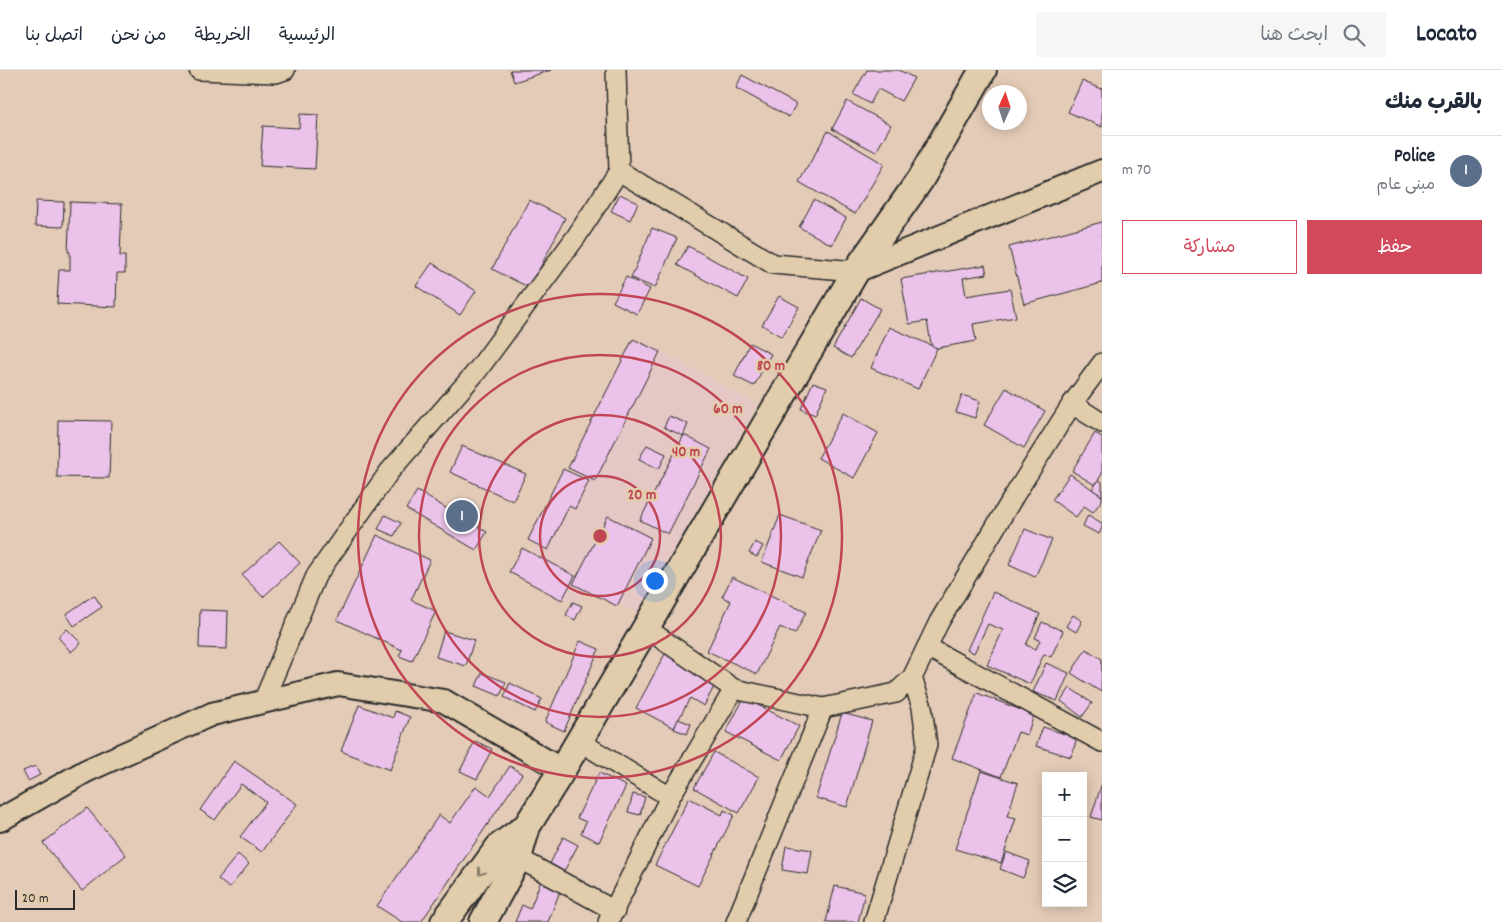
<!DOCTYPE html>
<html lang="ar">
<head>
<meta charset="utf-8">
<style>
  :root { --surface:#fff; --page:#f6f6f7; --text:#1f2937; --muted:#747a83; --line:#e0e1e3; --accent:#d1495b }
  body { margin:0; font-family:Dekko,"Playpen Sans Arabic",sans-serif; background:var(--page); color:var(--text); direction:rtl }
  .controls { position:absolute; right:15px; bottom:15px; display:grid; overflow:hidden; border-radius:0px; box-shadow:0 2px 12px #0003 }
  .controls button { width:45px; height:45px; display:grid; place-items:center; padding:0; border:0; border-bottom:1px solid var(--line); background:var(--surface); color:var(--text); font:25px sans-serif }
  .compass { position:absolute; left:982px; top:15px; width:45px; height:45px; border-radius:50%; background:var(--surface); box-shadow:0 2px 12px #0003; rotate:3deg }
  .scale { position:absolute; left:15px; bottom:12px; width:60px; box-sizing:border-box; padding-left:5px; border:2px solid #2b2b2b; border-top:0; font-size:14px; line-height:18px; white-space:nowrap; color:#2b2b2b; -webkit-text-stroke:4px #e1cdab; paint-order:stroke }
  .you { position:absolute; left:654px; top:510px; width:18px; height:18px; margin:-12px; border:4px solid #fff; border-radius:50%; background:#1a73e8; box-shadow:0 0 0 8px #1a73e833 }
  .badge { display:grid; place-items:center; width:32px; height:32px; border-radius:50%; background:var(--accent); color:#fff; font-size:16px; font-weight:700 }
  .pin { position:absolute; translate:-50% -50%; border:2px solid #fff; box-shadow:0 1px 5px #0006 }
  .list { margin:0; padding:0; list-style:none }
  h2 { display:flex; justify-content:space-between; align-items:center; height:65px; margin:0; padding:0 20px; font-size:21px }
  h2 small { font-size:16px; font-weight:400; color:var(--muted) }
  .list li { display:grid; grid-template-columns:32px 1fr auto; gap:15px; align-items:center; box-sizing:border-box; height:70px; padding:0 20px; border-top:1px solid var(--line) }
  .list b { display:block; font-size:19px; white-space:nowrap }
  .list p { margin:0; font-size:16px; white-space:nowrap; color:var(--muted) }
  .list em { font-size:16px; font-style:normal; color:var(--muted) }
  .actions { display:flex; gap:10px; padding:15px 20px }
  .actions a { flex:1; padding:11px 0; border:1px solid var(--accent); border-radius:0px; text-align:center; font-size:18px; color:var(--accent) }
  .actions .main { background:var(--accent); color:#fff }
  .icon { flex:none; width:28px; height:28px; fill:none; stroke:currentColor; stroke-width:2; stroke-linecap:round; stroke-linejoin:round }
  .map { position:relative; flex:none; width:1102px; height:852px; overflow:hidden; direction:ltr }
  header { display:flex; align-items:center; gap:30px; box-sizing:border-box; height:70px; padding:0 25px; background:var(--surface); border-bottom:1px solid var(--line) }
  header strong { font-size:24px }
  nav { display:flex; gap:28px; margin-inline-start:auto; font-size:18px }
  .search { width:350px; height:45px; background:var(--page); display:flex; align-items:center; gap:12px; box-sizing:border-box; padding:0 18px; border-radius:0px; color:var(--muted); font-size:19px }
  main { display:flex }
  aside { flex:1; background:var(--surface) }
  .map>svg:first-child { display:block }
</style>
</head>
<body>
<header>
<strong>Locato</strong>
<div class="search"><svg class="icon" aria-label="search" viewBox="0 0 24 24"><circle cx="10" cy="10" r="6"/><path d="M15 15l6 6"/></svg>ابحث هنا</div>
<nav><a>الرئيسية</a><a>الخريطة</a><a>من نحن</a><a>اتصل بنا</a></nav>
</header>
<main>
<aside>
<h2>بالقرب منك<small></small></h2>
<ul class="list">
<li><span class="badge" style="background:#5c6f8a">1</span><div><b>Police</b><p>مبنى عام</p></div><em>70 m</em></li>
</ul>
<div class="actions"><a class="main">حفظ</a><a>مشاركة</a></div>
</aside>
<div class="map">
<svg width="1102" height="852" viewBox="0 0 1102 852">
  <rect width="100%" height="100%" fill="#e3cbb7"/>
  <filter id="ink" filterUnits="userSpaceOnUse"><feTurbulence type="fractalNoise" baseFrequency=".02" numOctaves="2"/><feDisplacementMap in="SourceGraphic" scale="10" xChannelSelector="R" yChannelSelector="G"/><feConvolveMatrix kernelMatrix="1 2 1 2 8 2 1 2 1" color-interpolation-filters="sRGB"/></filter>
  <g filter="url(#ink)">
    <polygon fill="#e5c8c6" points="646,272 757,335 638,545 589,515 576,534 519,506"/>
    <g fill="#ebc2e9" stroke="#2b2b2b">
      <polygon points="510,0 551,0 514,12"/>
      <polygon points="867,0 899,0 914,8 901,31 878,19 870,34 853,24"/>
      <polygon points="742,5 796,34 789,47 736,18"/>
      <polygon points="1082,11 1101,19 1102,18 1102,57 1068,42"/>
      <polygon points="847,31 891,55 876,82 832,59"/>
      <polygon points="300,44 318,45 315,99 260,96 263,56 299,58"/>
      <polygon points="828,61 884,94 855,144 799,112"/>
      <polygon points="620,124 638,133 630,150 611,141"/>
      <polygon points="529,130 565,148 530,218 492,199"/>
      <polygon points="814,130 846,148 832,175 799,157"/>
      <polygon points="36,131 64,132 63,157 35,156"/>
      <polygon points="70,132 122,134 120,186 125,186 125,203 117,203 116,237 57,234 59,200 70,200 70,182 68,182"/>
      <polygon points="1102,152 1102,213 1024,234 1009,177"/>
      <polygon points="652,158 677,168 655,218 631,208"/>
      <polygon points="688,176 748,209 738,228 677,195"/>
      <polygon points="432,193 476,221 460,245 416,216"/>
      <polygon points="985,195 987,204 963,208 966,226 1010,219 1016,247 973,254 976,271 932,279 927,251 909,254 901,209"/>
      <polygon points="626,207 650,219 637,244 613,232"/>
      <polygon points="779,226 799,237 782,267 762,255"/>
      <polygon points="861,228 880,239 851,288 833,278"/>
      <polygon points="889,257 937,278 918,319 871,298"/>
      <polygon points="633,269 660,282 595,411 568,398"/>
      <polygon points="750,273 771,284 754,316 734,306"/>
      <polygon points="813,312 827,317 815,345 801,339"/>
      <polygon points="1006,318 1045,341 1024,378 984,355"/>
      <polygon points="962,325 980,331 975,348 956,342"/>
      <polygon points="843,343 878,363 854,408 818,388"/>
      <polygon points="669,346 688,354 683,366 664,357"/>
      <polygon points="58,350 111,351 109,408 57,407"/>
      <polygon points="1095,363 1102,367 1102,404 1095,415 1072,401"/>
      <polygon points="684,365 711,379 668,464 640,450"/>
      <polygon points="647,375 666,384 659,399 639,389"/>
      <polygon points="462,376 526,404 513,431 450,402"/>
      <polygon points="563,399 589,411 575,439 569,436 548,480 528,470"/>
      <polygon points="1070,404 1102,426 1102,430 1093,442 1084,436 1076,447 1052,430"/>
      <polygon points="1099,410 1102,412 1102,426 1092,419"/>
      <polygon points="417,421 487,462 476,480 406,439"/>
      <polygon points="385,445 401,453 394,466 378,459"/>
      <polygon points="780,445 821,460 802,507 762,492"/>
      <polygon points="1088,445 1102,453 1102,458 1099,464 1083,456"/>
      <polygon points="608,446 651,468 617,536 573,514"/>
      <polygon points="1025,459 1052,470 1035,507 1009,495"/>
      <polygon points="377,465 430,490 411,530 436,541 412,591 399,586 402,580 337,550"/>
      <polygon points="279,471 300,493 263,527 242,505"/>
      <polygon points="755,472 763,476 757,487 749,483"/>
      <polygon points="522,478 575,506 562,530 509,502"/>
      <polygon points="732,507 806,542 795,564 780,557 757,604 707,581 731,531 722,527"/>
      <polygon points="993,522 1040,544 1026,575 1036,579 1040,570 1035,568 1042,552 1063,561 1051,587 1044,584 1030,614 987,595 1003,560 988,554 974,583 967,580"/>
      <polygon points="94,525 102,537 74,556 66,544"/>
      <polygon points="573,532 582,536 575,550 566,545"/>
      <polygon points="200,540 228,541 227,579 199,578"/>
      <polygon points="1073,545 1082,551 1076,562 1066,556"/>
      <polygon points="67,559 81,573 71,582 58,567"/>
      <polygon points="444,561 474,570 466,596 436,587"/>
      <polygon points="580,571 599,579 564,661 545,652"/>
      <polygon points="1086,579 1102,589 1101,622 1071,603"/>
      <polygon points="666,582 718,609 704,636 690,628 674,658 636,638"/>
      <polygon points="1046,593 1069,603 1057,631 1033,622"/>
      <polygon points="482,603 506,612 500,626 476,616"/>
      <polygon points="510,613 542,629 535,642 504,627"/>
      <polygon points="1070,618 1092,633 1082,647 1061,631"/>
      <polygon points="977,623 1034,645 1027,665 1018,662 1001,707 952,688"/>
      <polygon points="744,628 799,656 781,690 726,662"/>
      <polygon points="359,635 393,648 395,641 410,647 390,700 341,681"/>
      <polygon points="842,643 872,651 847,737 816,728"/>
      <polygon points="678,649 691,654 687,664 674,659"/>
      <polygon points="1043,657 1077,668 1071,687 1036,676"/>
      <polygon points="475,671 492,679 477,709 460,701"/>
      <polygon points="714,682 759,707 739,743 694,718"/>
      <polygon points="234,691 297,734 262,782 240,767 266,732 241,714 215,750 200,740"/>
      <polygon points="35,696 40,705 28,711 23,701"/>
      <polygon points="510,696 522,704 421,852 402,852 377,836 439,745 450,753 476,716 490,726"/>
      <polygon points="981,701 1018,713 1007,746 1016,748 1001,793 955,779"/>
      <polygon points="599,703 626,716 599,772 581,763 586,752 577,748"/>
      <polygon points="1102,713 1102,750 1091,747"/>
      <polygon points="633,724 645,727 640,745 628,742"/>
      <polygon points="689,728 722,745 724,740 734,745 698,816 655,795"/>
      <polygon points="87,738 126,785 82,821 43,773"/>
      <polygon points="563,767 578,775 563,803 549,796"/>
      <polygon points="786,776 812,780 808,804 782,800"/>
      <polygon points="1006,782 1030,791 1023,808 1000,799"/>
      <polygon points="238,784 249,794 229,818 218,809"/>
      <polygon points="542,808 562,816 548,852 515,852 522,835 530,839"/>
      <polygon points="835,816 865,823 858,852 826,852"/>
    </g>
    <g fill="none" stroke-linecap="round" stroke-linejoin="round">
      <defs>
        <g id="minor">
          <polyline points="199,0 276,3 285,0"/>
          <polyline points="616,0 619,101 773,194 856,201"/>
          <polyline points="1072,334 1102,353"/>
          <polyline points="646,558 734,619 823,638 896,623 912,608 939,552 1014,426 1072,334 1102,293"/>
          <polyline points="927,577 1102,672"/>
          <polyline points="263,632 316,506 389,402 477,301 576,167 619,101"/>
          <polyline points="579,671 670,727"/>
          <polyline points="509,783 615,841"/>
          <polyline points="608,852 670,727 734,619"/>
          <polyline points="736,852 823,638"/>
          <polyline points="874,852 927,675 922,637 912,608"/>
        </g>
        <g id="tertiary">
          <polyline points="856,201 1102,101"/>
          <polyline points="0,750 86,701 212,644 338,614 444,631 562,700"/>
        </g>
        <g id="secondary">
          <polyline points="444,852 499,777 527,756"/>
          <polyline points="483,852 518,788 527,756 562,700 856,201 920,110 983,0"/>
        </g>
      </defs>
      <use href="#minor" stroke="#2b2b2b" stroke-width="22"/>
      <use href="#tertiary" stroke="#2b2b2b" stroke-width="26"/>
      <use href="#secondary" stroke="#2b2b2b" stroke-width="30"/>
      <use href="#minor" stroke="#e1cdab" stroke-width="19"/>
      <use href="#tertiary" stroke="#e1cdab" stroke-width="22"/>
      <use href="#secondary" stroke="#e1cdab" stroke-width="26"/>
    </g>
    <defs><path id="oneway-chevron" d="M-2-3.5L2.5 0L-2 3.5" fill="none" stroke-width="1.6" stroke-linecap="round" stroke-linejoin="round" transform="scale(1.25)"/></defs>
    <use stroke="#867c6b" href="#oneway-chevron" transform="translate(481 802) rotate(126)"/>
  </g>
  <g fill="none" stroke="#c04656" stroke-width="2.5">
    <circle cx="600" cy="466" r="60"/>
    <circle cx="600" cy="466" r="121"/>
    <circle cx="600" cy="466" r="181"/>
    <circle cx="600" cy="466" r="242"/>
  </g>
  <circle cx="600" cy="466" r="8" fill="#c04656" stroke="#e1cdab" stroke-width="2.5"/>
  <g font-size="15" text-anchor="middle" font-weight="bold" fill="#c04656" stroke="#e1cdab" stroke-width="5" stroke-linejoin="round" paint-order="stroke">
    <text x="771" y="300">80 m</text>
    <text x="728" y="343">60 m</text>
    <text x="686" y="386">40 m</text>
    <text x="642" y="429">20 m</text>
  </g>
</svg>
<div class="controls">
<button>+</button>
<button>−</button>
<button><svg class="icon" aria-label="layers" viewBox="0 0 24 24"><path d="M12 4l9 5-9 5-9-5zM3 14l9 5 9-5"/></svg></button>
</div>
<svg class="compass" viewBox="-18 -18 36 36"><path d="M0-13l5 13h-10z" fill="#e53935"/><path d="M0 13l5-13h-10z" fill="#747a83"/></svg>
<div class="scale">20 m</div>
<div class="you"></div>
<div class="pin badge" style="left:462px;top:446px;background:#5c6f8a">1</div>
</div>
</main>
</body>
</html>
